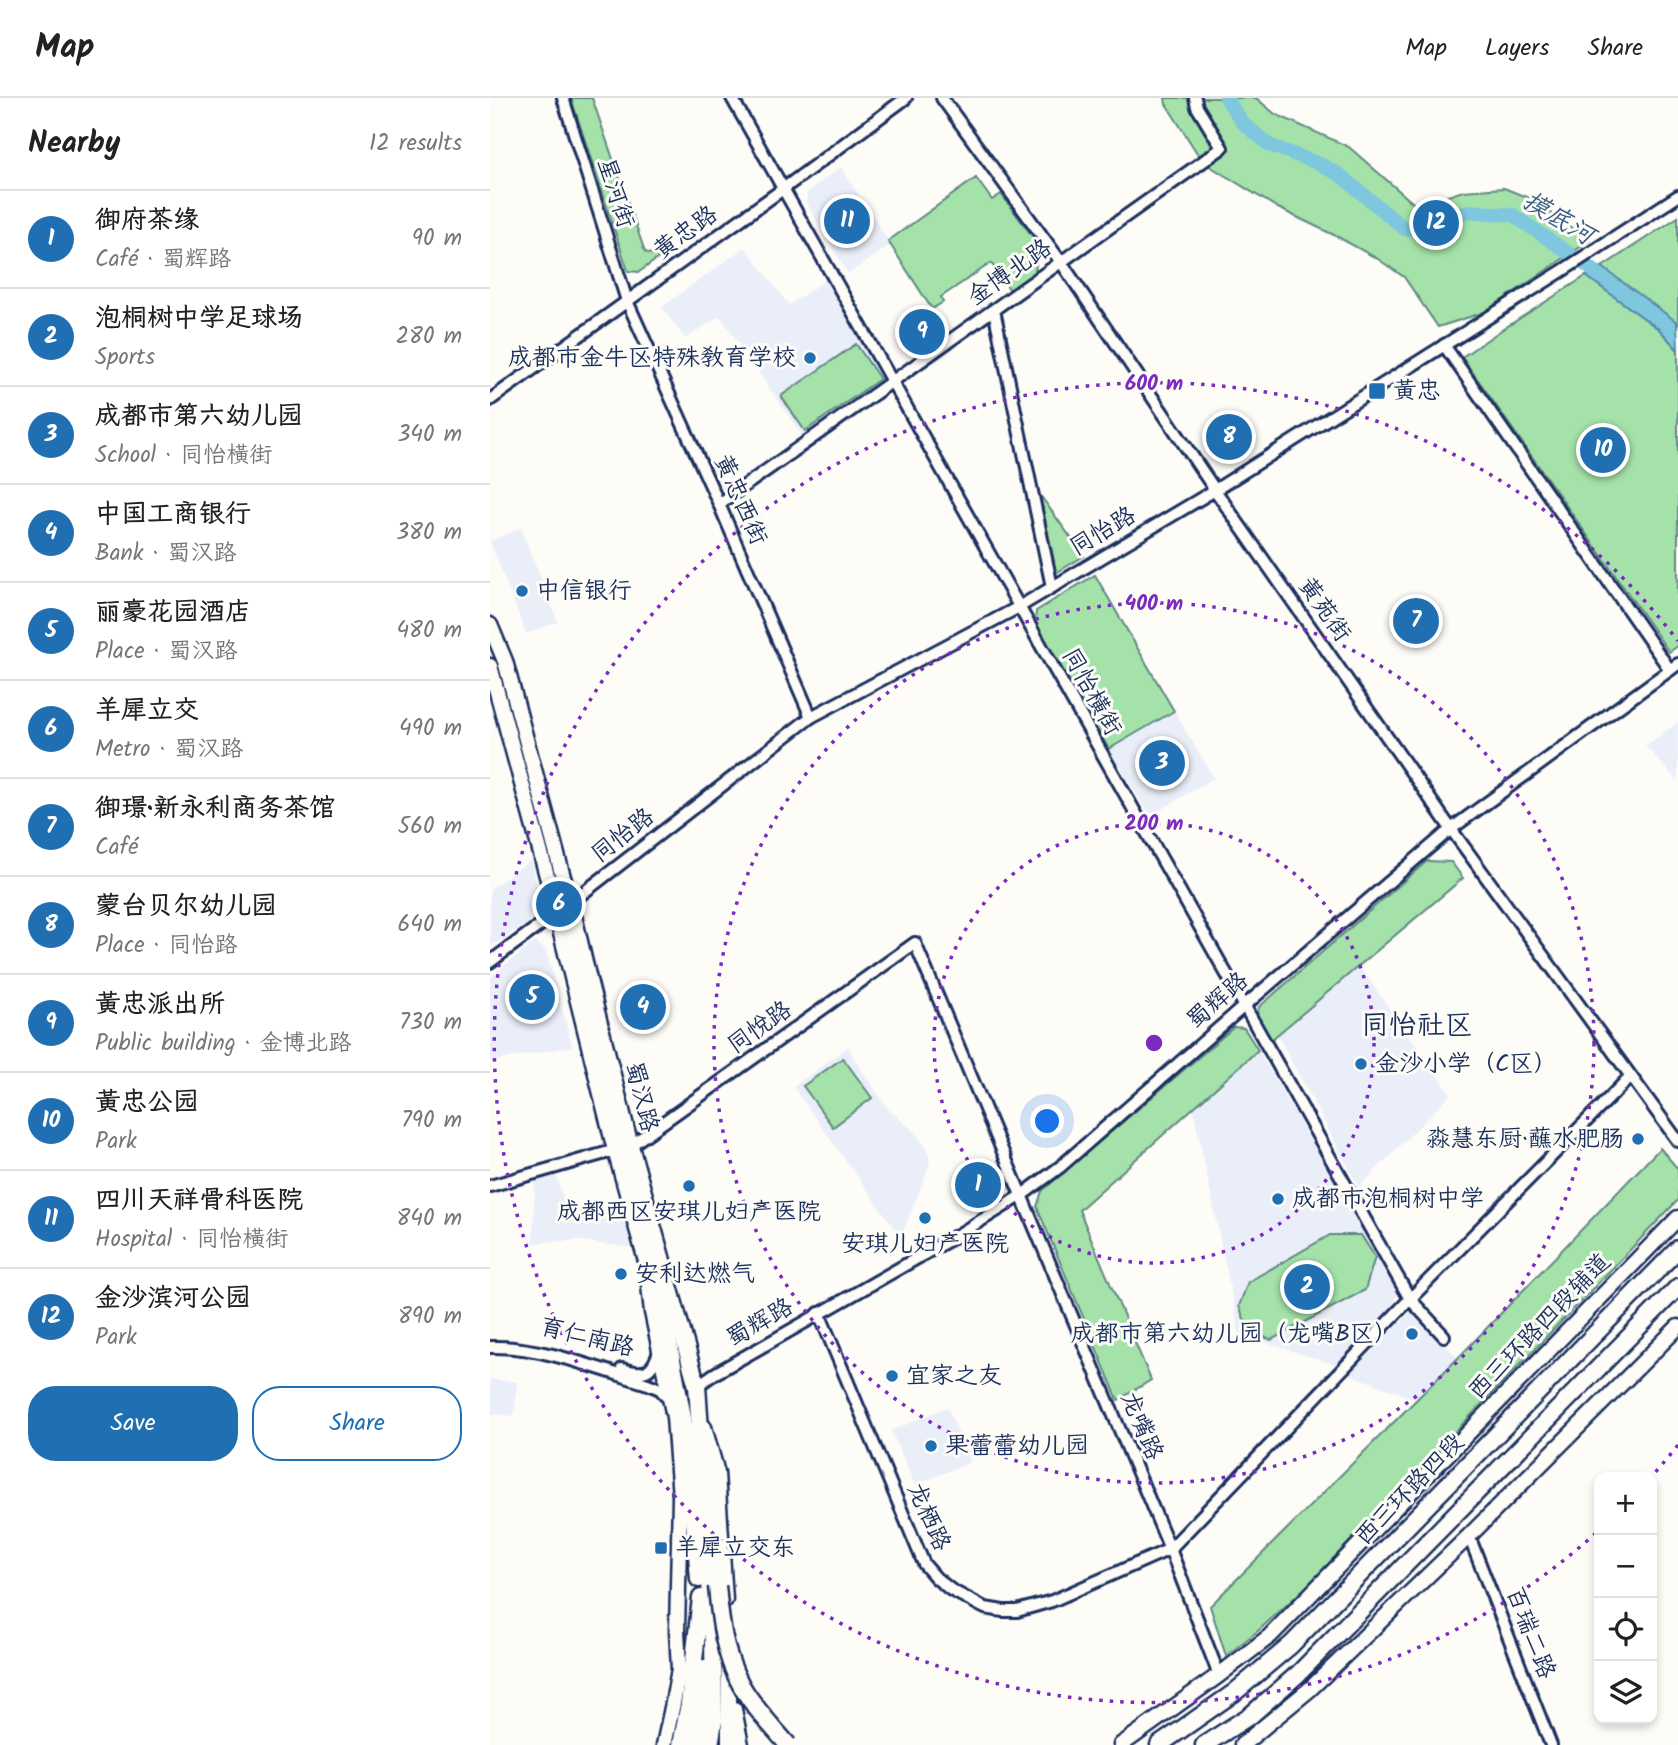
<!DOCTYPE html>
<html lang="en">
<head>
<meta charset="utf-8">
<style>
  :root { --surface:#fff; --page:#f6f6f6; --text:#222; --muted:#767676; --line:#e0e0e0; --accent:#1f6fb2 }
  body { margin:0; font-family:Kalam,"LXGW WenKai TC",sans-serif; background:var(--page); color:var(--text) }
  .controls { position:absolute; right:21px; bottom:21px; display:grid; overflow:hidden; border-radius:14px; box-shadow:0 4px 10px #0003 }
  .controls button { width:63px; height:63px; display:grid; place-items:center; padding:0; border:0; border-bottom:2px solid var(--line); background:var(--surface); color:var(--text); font:35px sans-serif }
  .you { position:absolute; left:558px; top:1024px; width:24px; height:24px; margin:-18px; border:5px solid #fff; border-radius:50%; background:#1a73e8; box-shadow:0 0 0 10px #1a73e833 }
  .badge { display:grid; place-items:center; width:46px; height:46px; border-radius:50%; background:var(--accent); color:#fff; font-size:23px; font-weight:700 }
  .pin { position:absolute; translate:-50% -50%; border:4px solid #fff; box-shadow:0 2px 7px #0006 }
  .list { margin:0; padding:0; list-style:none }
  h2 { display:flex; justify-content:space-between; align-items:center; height:91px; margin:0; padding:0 28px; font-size:30px }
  h2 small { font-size:23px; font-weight:400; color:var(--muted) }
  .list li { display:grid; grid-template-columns:46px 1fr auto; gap:21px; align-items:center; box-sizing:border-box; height:98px; padding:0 28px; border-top:2px solid var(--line) }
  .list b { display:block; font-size:26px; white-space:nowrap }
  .list p { margin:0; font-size:23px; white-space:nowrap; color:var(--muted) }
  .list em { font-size:23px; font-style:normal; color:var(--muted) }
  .actions { display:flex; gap:14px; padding:21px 28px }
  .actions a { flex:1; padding:16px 0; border:2px solid var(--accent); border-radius:28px; text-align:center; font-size:24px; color:var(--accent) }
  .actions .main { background:var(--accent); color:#fff }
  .icon { flex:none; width:38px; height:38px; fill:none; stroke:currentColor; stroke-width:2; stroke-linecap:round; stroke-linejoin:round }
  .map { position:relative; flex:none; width:1188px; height:1647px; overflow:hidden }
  header { display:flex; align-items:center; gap:42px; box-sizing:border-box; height:98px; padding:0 35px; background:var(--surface); border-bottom:2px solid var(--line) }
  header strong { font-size:33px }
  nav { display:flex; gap:38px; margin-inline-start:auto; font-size:24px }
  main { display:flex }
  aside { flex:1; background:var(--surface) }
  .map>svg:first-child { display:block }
</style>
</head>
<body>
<header>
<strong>Map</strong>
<nav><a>Map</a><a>Layers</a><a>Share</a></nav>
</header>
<main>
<aside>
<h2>Nearby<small>12 results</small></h2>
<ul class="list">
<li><span class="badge">1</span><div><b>御府茶缘</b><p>Café · 蜀辉路</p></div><em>90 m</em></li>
<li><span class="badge">2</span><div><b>泡桐树中学足球场</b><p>Sports</p></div><em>280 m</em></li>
<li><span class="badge">3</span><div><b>成都市第六幼儿园</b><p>School · 同怡横街</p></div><em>340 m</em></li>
<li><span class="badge">4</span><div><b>中国工商银行</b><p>Bank · 蜀汉路</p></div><em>380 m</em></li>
<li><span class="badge">5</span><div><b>丽豪花园酒店</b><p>Place · 蜀汉路</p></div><em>480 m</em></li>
<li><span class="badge">6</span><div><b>羊犀立交</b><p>Metro · 蜀汉路</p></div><em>490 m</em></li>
<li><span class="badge">7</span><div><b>御璟·新永利商务茶馆</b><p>Café</p></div><em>560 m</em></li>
<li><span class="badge">8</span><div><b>蒙台贝尔幼儿园</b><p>Place · 同怡路</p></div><em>640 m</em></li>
<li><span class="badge">9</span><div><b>黄忠派出所</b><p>Public building · 金博北路</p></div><em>730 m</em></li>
<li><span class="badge">10</span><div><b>黄忠公园</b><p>Park</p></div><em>790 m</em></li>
<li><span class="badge">11</span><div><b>四川天祥骨科医院</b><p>Hospital · 同怡横街</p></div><em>840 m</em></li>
<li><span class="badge">12</span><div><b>金沙滨河公园</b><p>Park</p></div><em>890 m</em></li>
</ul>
<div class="actions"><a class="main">Save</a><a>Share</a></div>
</aside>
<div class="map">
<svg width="1188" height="1647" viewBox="0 0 1188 1647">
  <rect width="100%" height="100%" fill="#fdfcf7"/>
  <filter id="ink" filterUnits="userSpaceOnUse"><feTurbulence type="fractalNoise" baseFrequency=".0143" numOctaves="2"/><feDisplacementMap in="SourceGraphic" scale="14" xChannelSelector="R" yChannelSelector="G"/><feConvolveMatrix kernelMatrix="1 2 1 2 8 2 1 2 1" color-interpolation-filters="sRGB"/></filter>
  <g filter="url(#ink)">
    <g fill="#eaeef9">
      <polygon points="351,69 401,147 358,176 316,104 318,93"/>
      <polygon points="255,149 299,207 338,180 391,275 390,284 312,338 230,218 195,241 172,209"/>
      <polygon points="31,430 68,524 36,536 0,443"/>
      <polygon points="684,613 724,680 660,718 619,651"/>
      <polygon points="1188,624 1188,683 1155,648"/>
      <polygon points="41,762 48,794 38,825 0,849 0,791"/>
      <polygon points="45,844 56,852 82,948 0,964 0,879"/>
      <polygon points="869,868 961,996 869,1089 787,936"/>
      <polygon points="359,948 365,962 398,1011 426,1035 436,1049 440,1061 438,1071 411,1139 303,989"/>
      <polygon points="768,952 908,1193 903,1209 847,1267 750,1237 703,1010"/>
      <polygon points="66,1078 78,1113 134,1098 147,1150 110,1146 86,1142 43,1145 45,1082"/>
      <polygon points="922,1213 968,1260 926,1301 859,1276"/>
      <polygon points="0,1281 27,1284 24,1318 0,1316"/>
      <polygon points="457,1309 481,1364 425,1387 401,1333"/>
    </g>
    <g fill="#a4e2a9" stroke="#608884" stroke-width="2">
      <polygon points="81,0 102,0 155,154 170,159 149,174 138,173"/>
      <polygon points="675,0 766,0 785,16 859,49 923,105 931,107 973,93 1014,90 1044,102 1099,143 995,214 948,229 914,179 888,161 848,139 788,110 718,67 707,55 676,6"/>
      <polygon points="486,80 502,102 511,96 548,146 545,175 520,192 501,165 451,199 453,204 442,211 398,143"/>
      <polygon points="1188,119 1188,226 1112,169"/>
      <polygon points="1096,178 1170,232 1188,252 1188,548 1179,554 972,259 1007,235"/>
      <polygon points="366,246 390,281 315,333 291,298"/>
      <polygon points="550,397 594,458 566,475"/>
      <polygon points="605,477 684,613 619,651 545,528 546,513"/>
      <polygon points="937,763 961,764 973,780 781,942 767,918 769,909"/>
      <polygon points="744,929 754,930 768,952 589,1112 661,1282 628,1302 547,1109 552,1093"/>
      <polygon points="353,960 382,1000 343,1029 313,988"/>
      <polygon points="1170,1050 1188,1071 1188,1102 814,1491 769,1532 736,1558 720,1508 968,1260"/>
      <polygon points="840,1137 871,1137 885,1159 875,1192 781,1242 759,1233 749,1208 758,1184"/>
    </g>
    <polygon fill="#7ec7de" stroke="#568aab" stroke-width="2" points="1112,169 1187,224 1188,252 1170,232 1096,178"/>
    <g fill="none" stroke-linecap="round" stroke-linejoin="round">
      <polyline stroke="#7ec7de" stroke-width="14" points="736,0 753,25 779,47 830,66 850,77 915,131 940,129 978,113 1023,117 1106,174 1119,185"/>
      <defs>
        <g id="minor">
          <polyline points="73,0 137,203 229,406 321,619"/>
          <path d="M242,0C468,400 691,802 920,1201L954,1238"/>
          <polyline points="452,0 571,164 725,392 961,731 1188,1043"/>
          <polyline points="504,212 562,489"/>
          <polyline points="954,247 1180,572"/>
          <polyline points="0,302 293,91 416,0"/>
          <polyline points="229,406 732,50 707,9 705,0"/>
          <polyline points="0,864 80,805 321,619 529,509 725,392 1072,173 1188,98"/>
          <polyline points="140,1048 425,845 680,1451 729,1577"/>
          <polyline points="0,1088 126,1052"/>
          <polyline points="329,1215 434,1466 446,1480 461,1492 495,1510 513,1513 527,1513 562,1503 680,1451 920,1201 1140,979"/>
          <path d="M0,1249C49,1247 111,1272 158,1286L170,1291L179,1301"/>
          <path d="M132,1271C156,1278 162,1275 170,1251"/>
          <polyline points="207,1288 224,1276 466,1138 532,1097 570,1069 753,909 961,731 1188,566"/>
          <polyline points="979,1438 1061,1647"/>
        </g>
        <g id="major">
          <polyline points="0,527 15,563 80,805"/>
          <polyline points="0,568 67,815"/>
          <polyline points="159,1187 162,1214 184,1319 190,1399 187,1533 189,1571 183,1605 174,1647"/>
          <polyline points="214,1329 227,1375 235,1502"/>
          <polyline points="244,1611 251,1647"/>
          <polyline points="239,1647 239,1565"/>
          <polyline points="631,1647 729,1577 780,1538 1188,1120"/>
          <polyline points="752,1647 820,1591 979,1438 1188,1229"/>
        </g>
        <g id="highway">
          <polyline points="80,805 99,886 140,1048 207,1288 218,1448 223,1536 224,1623 220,1647"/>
          <polyline points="67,815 126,1052 176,1231 192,1314 200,1373 209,1481"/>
          <polyline points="191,1647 199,1606 211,1500"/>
          <polyline points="205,1647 214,1586 214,1570"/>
          <polyline points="669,1647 745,1594 801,1547 1188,1151"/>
          <polyline points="714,1647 761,1617 808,1576 1188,1189"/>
        </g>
      </defs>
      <use href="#minor" stroke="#1b2f5e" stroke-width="16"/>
      <use href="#major" stroke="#1b2f5e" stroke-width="19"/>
      <use href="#highway" stroke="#1b2f5e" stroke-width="21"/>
      <use href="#minor" stroke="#fdfcf7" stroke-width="10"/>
      <use href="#major" stroke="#fdfcf7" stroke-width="14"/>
      <use href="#highway" stroke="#fdfcf7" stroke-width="16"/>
      <defs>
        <path id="highway-bridge" d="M227,1488C230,1522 234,1557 251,1587C263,1609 282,1628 298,1647"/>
      </defs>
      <use href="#highway-bridge" stroke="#1b2f5e" stroke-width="21" stroke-linecap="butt"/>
      <use href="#highway-bridge" stroke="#fdfcf7" stroke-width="16"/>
    </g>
  </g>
  <g fill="none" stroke="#7b2cbf" stroke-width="3.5" stroke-dasharray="3.5 7">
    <circle cx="664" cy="945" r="220"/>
    <circle cx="664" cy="945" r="440"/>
    <path d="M1188 1347A660 660 0 0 1 1162 1378M1106 1435A660 660 0 1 1 1188 543"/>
  </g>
  <g fill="#1f6fb2" stroke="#fdfcf7" stroke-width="2.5">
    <circle cx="320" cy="260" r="7"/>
    <rect x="878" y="284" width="18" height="18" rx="3.5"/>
    <circle cx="32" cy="493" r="7"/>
    <circle cx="871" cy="966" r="7"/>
    <circle cx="1148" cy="1041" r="7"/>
    <circle cx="199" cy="1088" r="7"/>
    <circle cx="788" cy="1101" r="7"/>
    <circle cx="435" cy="1120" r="7"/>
    <circle cx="131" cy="1176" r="7"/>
    <circle cx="922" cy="1236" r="7"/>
    <circle cx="402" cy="1278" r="7"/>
    <circle cx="441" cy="1348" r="7"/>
    <rect x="164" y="1443" width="14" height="14" rx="3.5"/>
  </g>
  <g text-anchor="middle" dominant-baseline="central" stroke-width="6" stroke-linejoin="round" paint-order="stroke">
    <g font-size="24" fill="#1b2f5e" stroke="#fdfcf7">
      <text transform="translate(125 95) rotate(72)">星河街</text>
      <text transform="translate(196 135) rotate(-36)">黄忠路</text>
      <text transform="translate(520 175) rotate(-35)">金博北路</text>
      <text transform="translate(250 402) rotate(66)">黄忠西街</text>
      <text transform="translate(613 434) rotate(-31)">同怡路</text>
      <text transform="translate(834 512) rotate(55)">黄苑街</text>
      <text transform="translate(601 594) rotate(61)">同怡横街</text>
      <text transform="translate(133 738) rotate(-38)">同怡路</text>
      <text transform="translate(728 903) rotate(-41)">蜀辉路</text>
      <text transform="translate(270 930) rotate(-35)">同悦路</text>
      <text transform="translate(151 999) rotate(76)">蜀汉路</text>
      <text transform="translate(270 1225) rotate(-30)">蜀辉路</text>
      <text transform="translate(1050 1229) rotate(-46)">西三环路四段辅道</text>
      <text transform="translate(97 1240) rotate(14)">育仁南路</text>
      <text transform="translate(651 1328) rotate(67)">龙嘴路</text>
      <text transform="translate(920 1392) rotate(-46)">西三环路四段</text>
      <text transform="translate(438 1419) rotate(66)">龙栖路</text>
      <text transform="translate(1040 1535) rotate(69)">百瑞二路</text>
    </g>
    <g font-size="24" fill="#1b2f5e" stroke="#fdfcf7" text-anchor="start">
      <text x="306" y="260" text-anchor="end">成都市金牛区特殊教育学校</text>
      <text x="903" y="293">黄忠</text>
      <text x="46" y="493">中信银行</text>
      <text x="885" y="966">金沙小学（C区）</text>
      <text x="1134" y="1041" text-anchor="end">淼慧东厨·蘸水肥肠</text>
      <text x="802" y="1101">成都市泡桐树中学</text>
      <text x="199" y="1114" text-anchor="middle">成都西区安琪儿妇产医院</text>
      <text x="435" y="1146" text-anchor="middle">安琪儿妇产医院</text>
      <text x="145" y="1176">安利达燃气</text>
      <text x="908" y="1236" text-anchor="end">成都市第六幼儿园（龙嘴B区）</text>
      <text x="416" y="1278">宜家之友</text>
      <text x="455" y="1348">果蕾蕾幼儿园</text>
      <text x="185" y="1450">羊犀立交东</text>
    </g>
    <g font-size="26" font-style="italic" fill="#395d84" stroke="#fdfcf7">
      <text transform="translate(1068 121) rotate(31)">摸底河</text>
    </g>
    <g font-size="28" fill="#1b2f5e" stroke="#fdfcf7">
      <text x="927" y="928">同怡社区</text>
    </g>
  </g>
  <circle cx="664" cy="945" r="10" fill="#7b2cbf" stroke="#fdfcf7" stroke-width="3.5"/>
  <g font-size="21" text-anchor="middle" font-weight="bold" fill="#7b2cbf" stroke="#fdfcf7" stroke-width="6" stroke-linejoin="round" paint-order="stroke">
    <text x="664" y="292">600 m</text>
    <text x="664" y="512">400 m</text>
    <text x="664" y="732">200 m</text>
  </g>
</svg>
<div class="controls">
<button>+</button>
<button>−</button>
<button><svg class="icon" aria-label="locate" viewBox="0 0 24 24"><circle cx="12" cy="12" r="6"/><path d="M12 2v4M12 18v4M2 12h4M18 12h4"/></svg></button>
<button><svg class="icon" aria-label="layers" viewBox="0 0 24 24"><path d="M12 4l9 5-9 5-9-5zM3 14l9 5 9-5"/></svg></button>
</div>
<div class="you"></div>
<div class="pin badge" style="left:488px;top:1087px">1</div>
<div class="pin badge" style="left:817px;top:1189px">2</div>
<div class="pin badge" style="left:672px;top:665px">3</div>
<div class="pin badge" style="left:153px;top:909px">4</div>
<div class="pin badge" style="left:42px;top:899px">5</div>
<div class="pin badge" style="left:69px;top:806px">6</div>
<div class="pin badge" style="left:926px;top:523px">7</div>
<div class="pin badge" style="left:739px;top:339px">8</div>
<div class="pin badge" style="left:432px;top:234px">9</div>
<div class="pin badge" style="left:1113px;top:352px">10</div>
<div class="pin badge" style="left:357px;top:123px">11</div>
<div class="pin badge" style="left:946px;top:125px">12</div>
</div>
</main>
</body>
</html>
